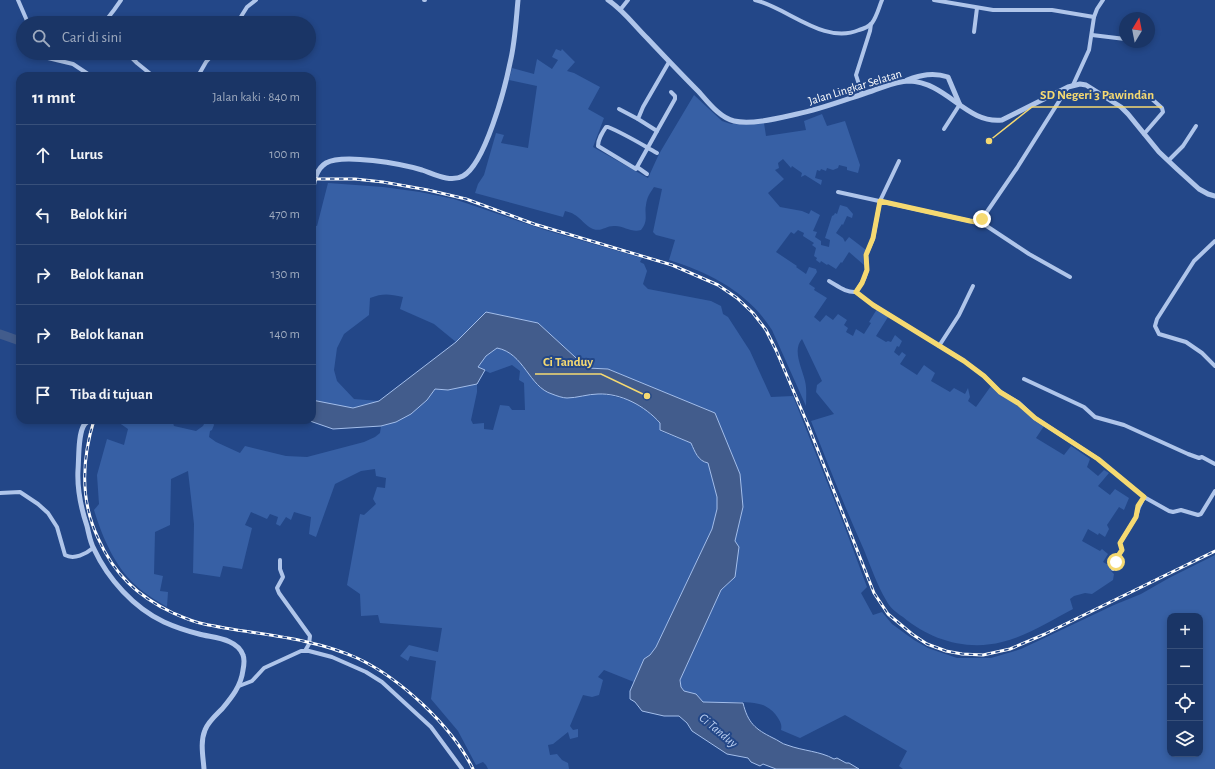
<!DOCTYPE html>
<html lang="id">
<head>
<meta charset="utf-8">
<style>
  :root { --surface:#1a3566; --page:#233d6c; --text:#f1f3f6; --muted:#9fabbf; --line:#38507a }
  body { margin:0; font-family:"Alegreya Sans",sans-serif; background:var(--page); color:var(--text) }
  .controls { position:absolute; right:12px; bottom:12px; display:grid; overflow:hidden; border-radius:8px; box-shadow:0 2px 6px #0003 }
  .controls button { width:36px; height:36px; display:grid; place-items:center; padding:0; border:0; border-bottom:1px solid var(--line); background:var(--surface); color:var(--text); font:20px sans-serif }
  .compass { position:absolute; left:1119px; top:12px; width:36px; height:36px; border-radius:50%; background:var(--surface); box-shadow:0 2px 6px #0003; rotate:10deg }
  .stop { position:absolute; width:12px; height:12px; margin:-9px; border:3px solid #f5d971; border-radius:50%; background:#fff }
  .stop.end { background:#f5d971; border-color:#fff; box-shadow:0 1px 4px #0008 }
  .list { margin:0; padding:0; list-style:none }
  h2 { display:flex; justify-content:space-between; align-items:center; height:52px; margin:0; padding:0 16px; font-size:17px }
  h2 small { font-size:13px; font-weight:400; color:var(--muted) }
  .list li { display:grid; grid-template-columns:26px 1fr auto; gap:12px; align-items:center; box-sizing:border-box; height:60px; padding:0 16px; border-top:1px solid var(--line) }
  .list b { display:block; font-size:15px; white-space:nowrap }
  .list em { font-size:13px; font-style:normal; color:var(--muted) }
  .icon { flex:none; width:22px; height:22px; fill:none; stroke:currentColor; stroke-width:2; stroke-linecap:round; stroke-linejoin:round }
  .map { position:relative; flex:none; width:1215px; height:769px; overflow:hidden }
  .search { position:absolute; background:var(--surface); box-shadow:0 2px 6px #0003; left:16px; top:16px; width:300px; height:44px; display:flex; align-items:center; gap:10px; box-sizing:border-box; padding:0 14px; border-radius:22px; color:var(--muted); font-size:15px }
  .panel { position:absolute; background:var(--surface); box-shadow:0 2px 6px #0003; left:16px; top:72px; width:300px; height:352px; border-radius:12px }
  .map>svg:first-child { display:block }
</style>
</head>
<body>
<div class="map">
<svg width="1215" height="769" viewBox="0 0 1215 769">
  <rect width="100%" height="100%" fill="#234788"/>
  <g fill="#3760a5" fill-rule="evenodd">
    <path d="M556,49L561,51L562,49L575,62L567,71L574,73L600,87L588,109L604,118L593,147L648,178L659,154L694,95L722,121L731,124L764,123L766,136L806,130L804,121L822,114L827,126L845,121L860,165L858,173L847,170V167L839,165L838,168L833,170L827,168L826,171L821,169L820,171L817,170L815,178L822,180L821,185L805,175L801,177L802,173L792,166L791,168L783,159L778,163L779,168L775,170L784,179L768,193L780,207L802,211L809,214L811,210L820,215L813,231L817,232L815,237L821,241V245L829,247L830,240L825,238L832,216L834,215L835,213L837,214L840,205L847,207L853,214L852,218L847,216L843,225L842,224L836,233L843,238L845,242L849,237L866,250L863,255L864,265L849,252L842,263L841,262L836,269L828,264L827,265L821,261L820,263L816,260L817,258L814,256L816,248L812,245L814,243L803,236L804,233L798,230L794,234L791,232L776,252L797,266L796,267L806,274L809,267L816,269L817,272L809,284L815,288L814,290L827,298L814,317L820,322L826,315L833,320L838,314L847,320L844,325L848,328L846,332L853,336L856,329L864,334L871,323L869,322L877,309L888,317L876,336L886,342L888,341L891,342L895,335L902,341L899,347L897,346L894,352L899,356L902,352L906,355L900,364L917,375L924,365L935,373L931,381L950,392L954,388L965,394L968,388L970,397L968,401L976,407L991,386L1000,394L1012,401L1028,415L1044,426L1036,438L1064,455L1071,446L1090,459L1087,467L1098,476L1104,470L1109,473L1098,486L1110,495L1115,489L1129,498L1124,510L1119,507L1107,525L1109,529L1105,537L1099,533L1098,535L1088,529L1082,541L1100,551L1102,549L1108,554L1103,562L1112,567L1111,571L1114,574L1113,580L1092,594L1085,593L1074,596L1070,599L1073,609C1050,621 1027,636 1002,642C967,651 930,640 903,617C897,613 889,607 886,600C877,585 871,567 864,550C845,508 828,464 811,421L834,414L816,392L817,385L822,381L802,339C792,350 802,368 805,381C807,389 806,397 806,406L772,330C748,292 710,273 669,260L675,240L656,235L653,232L662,189L654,187C650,193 647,197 646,205C644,214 649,220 641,230C631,233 623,225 614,226C605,226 602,232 593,229C582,224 580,214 565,211L563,217L475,193L478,184L484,175L496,133L504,135L501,143L528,148L537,86L509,80L512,68L534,74L537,59L552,69L558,60L552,57Z"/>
    <path d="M328,183L383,187L420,192L454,199L545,230L642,258L640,262L644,264L647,271L643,284L648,289L711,301L721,306L723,314L728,317L750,351L771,397L793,396L844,525L867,587L861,593L873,615L882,612L892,624L914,640L928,648L957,658H991L1021,649L1114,605L1141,594L1169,578L1215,555V769H903L899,766L907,751L845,715L800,738L781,730C782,725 781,723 778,718C775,713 771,709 765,706C754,700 718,703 703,702L696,694L684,691L681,687L680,680L721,590L735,577V541L743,507L715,413L608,369L587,368L538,323L486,312L456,342L434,324L400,309L403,297C389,294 383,293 370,298L369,315L344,334L337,348L334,370L337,381L354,399L379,401L353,408L312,400V225L317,226ZM1170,616H1200V754H1170Z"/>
    <path d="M497,348L504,349L512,354L521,362L537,384L583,395L599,393L630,400L642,406L660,423V431L691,443L697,455L708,463L717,497V509L712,529L656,647L650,655L644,659L634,682L604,670L598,677L603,680L599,695L592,697L583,695L570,726L573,730L578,729V737L570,739L568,732L553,744L548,745L550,755L557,754L562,760L568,763L569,769H488L486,765L483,762L476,765L458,731L431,699L436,661L410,656L408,661L400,656L409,645L438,652L442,628L380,623L378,615L361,616L360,594L347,585L360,514L364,515L376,504L373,499L377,487L385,488L386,478L376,476L375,469L361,471L335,484L316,537L309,534L311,517L294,512L291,520L286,517L280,526L276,524L278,517L270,514L267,519L251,512L245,525L252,528L242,569L223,566L220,577L193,573L194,524L188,471L171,479L170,525L155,532L154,574L163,576L160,591L168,592L167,607C158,602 149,596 141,590C116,570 103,539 94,510L99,504L97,475L107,439L124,445L128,429L115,420H172L174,426L196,431L203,426L206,420C210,420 213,421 214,425L212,430L210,431L209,437L216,442L240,453L245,446L286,456L307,457L364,442L375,437L380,433L381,426L396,422L427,400L435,389L448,390L477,384V392L471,420L473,424L484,423V429L493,430L500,405L509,406L512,410H525L524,383L519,380L520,371L512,365L490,373L478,367L486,356Z"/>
  </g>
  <path fill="#425c8c" stroke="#a3beeb" d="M486,312L538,323L587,368L608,369L715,413L740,474L743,507L735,541L739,547L735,577L721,590L680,680L681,687L684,691L696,694L703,702L743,703C748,723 755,729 773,738C778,740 782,744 787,745C803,751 820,751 834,759L837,758L846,763H849L859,769H776L763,764L760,766L751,762L748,758L727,754L692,731L687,723L679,716H664L642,711L635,702L630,699V691L644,659L650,655L656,647L712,529L717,509V497L708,463C698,461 695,452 691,443L660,430V423C645,406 621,393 598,394C588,394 577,398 567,398C563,398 557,396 552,394C529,387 524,353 497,348L486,356L478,367L485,370L477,384L448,390L435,389L427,400L411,414L396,422L381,426L333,429L307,420H312V400L353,408L379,401L456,342Z"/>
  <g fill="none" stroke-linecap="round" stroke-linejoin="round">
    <polyline stroke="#425c8c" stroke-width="9" points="0,334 20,341"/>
    <g stroke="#afc5ea" stroke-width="4">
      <polyline points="18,0 28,23"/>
      <polyline points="424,0 425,0"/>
      <path d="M755,0C788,8 824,45 859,30C863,29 869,26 872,23C877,16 879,7 882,0"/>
      <polyline points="934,0 993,10 1052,10 1094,17"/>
      <polyline points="620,10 628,0"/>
      <polyline points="104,23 114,10 121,0"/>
      <polyline points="237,23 247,7 256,0"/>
      <polyline points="974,32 977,8"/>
      <polyline points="1092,35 1125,39"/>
      <polyline points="42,53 48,58 73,64 91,76"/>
      <polyline points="127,53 137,63 153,76"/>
      <polyline points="198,76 206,62 214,53"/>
      <polyline points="1073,85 1089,50 1094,17 1097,9 1103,0"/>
      <polyline points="1144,92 1162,108 1163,112 1144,134"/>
      <polyline points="862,94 856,75 870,31 871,24"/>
      <polyline points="619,109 638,119"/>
      <polyline points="944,129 960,104"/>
      <polyline points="657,131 675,99 675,96 671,92"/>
      <path d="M657,153C641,144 625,134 608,127H606C602,133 598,139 598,146L636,169C643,156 650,144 657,131L638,119L643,107L669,62"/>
      <polyline points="1169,160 1183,146 1196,126"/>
      <polyline points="899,161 880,201 873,239 866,255 867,270 864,279 856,292 873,305 964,361 984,376 1000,392 1019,403 1035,418 1098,459 1144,497 1169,511 1173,512 1181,510 1198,515 1201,514 1215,491"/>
      <polyline points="637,167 647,174"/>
      <polyline points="838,192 970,221 976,222 982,219 1017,168 1068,87"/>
      <polyline points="979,221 1029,254 1070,277"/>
      <polyline points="1215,241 1194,261 1157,319 1155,326 1159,334 1186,342 1202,353 1215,366"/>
      <path d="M829,281C838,286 846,293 856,292"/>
      <polyline points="939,346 959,315 973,286"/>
      <polyline points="1024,379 1084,407 1095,417 1124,425 1188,454 1199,458 1202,457 1215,464"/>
      <path d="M0,493L20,492L38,504L48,513L57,527L65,555C74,560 86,554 93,548"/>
      <polyline points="280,560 280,569 283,577 277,588 279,593 310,636 309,644 305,651"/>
      <polyline points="1113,569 1118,556 1122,550 1120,543 1136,517 1139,507 1144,497"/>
      <polyline points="239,686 252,681 264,668 301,651 309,651 332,657 366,672 382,682 431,727 462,769"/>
    </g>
    <g stroke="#afc5ea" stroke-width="5">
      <path d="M608,0C623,10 634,25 647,38C664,56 681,74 699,92C708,102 720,118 734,121C752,125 779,118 797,114C822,109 847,99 872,91C884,87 896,81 909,81C947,82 966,124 1002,120L1068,87L1080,84L1086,85L1121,107L1128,114L1159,152L1177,169L1199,189L1208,194L1215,196"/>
      <path d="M907,80C921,75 933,72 948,77L959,103"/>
      <path d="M312,192C314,182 316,169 326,163C343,153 402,164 422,170C434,174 450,183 463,176C485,164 505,88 510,63C515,43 516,21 518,0"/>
      <path d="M92,420C89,421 86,422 84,425C78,434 79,458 78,470C77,489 81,508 87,526C89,534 90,542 94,549C108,579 134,608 164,622C175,627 187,631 199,634C213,638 237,638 243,655C245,660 244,665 243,670C241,686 232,697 222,709C216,715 208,722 205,730C200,742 203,756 204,769"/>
    </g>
    <defs>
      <g id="rail">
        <polyline points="312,179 355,179 383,182 428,190 466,199 534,224 672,265 718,285 737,298 753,313 766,330 776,350 808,425 874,593 888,614 912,634 927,644 946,651 962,654 983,655 1010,649 1045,634 1215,551"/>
        <path d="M94,420C82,459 80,500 98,538C114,574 137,596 173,613C182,617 193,622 204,624C255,635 308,636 357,658C400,678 452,726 473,769"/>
      </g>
    </defs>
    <use href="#rail" stroke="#fff" stroke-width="3"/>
    <use href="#rail" stroke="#234788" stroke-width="1.5" stroke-dasharray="4.5" stroke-linecap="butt"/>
  </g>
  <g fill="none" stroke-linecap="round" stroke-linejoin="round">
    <polyline stroke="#f5d971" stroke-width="5" points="982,219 976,222 970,221 880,201 873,238 866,255 867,270 862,283 856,292 873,305 964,361 984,376 1000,392 1018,403 1035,418 1098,459 1144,497 1138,506 1136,517 1120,543 1122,550 1118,556 1116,562"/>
  </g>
  <g text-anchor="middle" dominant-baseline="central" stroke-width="4" stroke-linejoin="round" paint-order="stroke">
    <g font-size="12" fill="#fff" stroke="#234788">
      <text transform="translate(855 87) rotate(-17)">Jalan Lingkar Selatan</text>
    </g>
    <g font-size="13" font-style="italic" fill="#bacff1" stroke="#234788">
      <text transform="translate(718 731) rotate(40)">Ci Tanduy</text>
    </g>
  </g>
  <path fill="none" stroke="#f5d971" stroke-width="1.5" d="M989 141L1032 107H1162M647 396L601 374H535"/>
  <g fill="#f5d971" stroke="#234788" stroke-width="1.5">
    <circle cx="989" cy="141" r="4"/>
    <circle cx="647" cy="396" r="4"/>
  </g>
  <g font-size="13" text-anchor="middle" font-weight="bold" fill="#f5d971" stroke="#234788" stroke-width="4" stroke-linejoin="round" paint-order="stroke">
    <text x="1097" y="99">SD Negeri 3 Pawindan</text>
    <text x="568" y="366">Ci Tanduy</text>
  </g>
</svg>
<div class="controls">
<button>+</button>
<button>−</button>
<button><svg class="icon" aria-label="locate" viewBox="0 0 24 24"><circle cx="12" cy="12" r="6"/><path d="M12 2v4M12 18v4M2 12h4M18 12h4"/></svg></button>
<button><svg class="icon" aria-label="layers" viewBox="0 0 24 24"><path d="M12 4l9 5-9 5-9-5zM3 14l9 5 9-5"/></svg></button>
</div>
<svg class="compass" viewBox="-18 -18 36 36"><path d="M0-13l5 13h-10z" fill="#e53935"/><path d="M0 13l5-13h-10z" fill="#9fabbf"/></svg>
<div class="stop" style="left:1116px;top:562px"></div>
<div class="stop end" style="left:982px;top:219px"></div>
<div class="search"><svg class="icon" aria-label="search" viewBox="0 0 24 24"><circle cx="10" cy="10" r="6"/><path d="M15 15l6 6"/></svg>Cari di sini</div>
<section class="panel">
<h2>11 mnt<small>Jalan kaki · 840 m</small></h2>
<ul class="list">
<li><svg class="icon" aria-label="ahead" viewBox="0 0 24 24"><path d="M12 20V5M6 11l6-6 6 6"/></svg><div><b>Lurus</b></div><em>100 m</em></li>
<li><svg class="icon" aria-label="left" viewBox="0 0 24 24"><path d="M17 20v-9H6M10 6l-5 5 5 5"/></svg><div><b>Belok kiri</b></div><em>470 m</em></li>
<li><svg class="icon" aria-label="right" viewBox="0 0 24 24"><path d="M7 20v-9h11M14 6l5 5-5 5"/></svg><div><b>Belok kanan</b></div><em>130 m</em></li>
<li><svg class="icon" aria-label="right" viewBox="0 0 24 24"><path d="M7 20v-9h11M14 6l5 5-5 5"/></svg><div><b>Belok kanan</b></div><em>140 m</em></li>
<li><svg class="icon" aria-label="arrive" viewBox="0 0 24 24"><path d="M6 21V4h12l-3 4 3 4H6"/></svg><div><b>Tiba di tujuan</b></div></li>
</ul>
</section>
</div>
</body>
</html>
